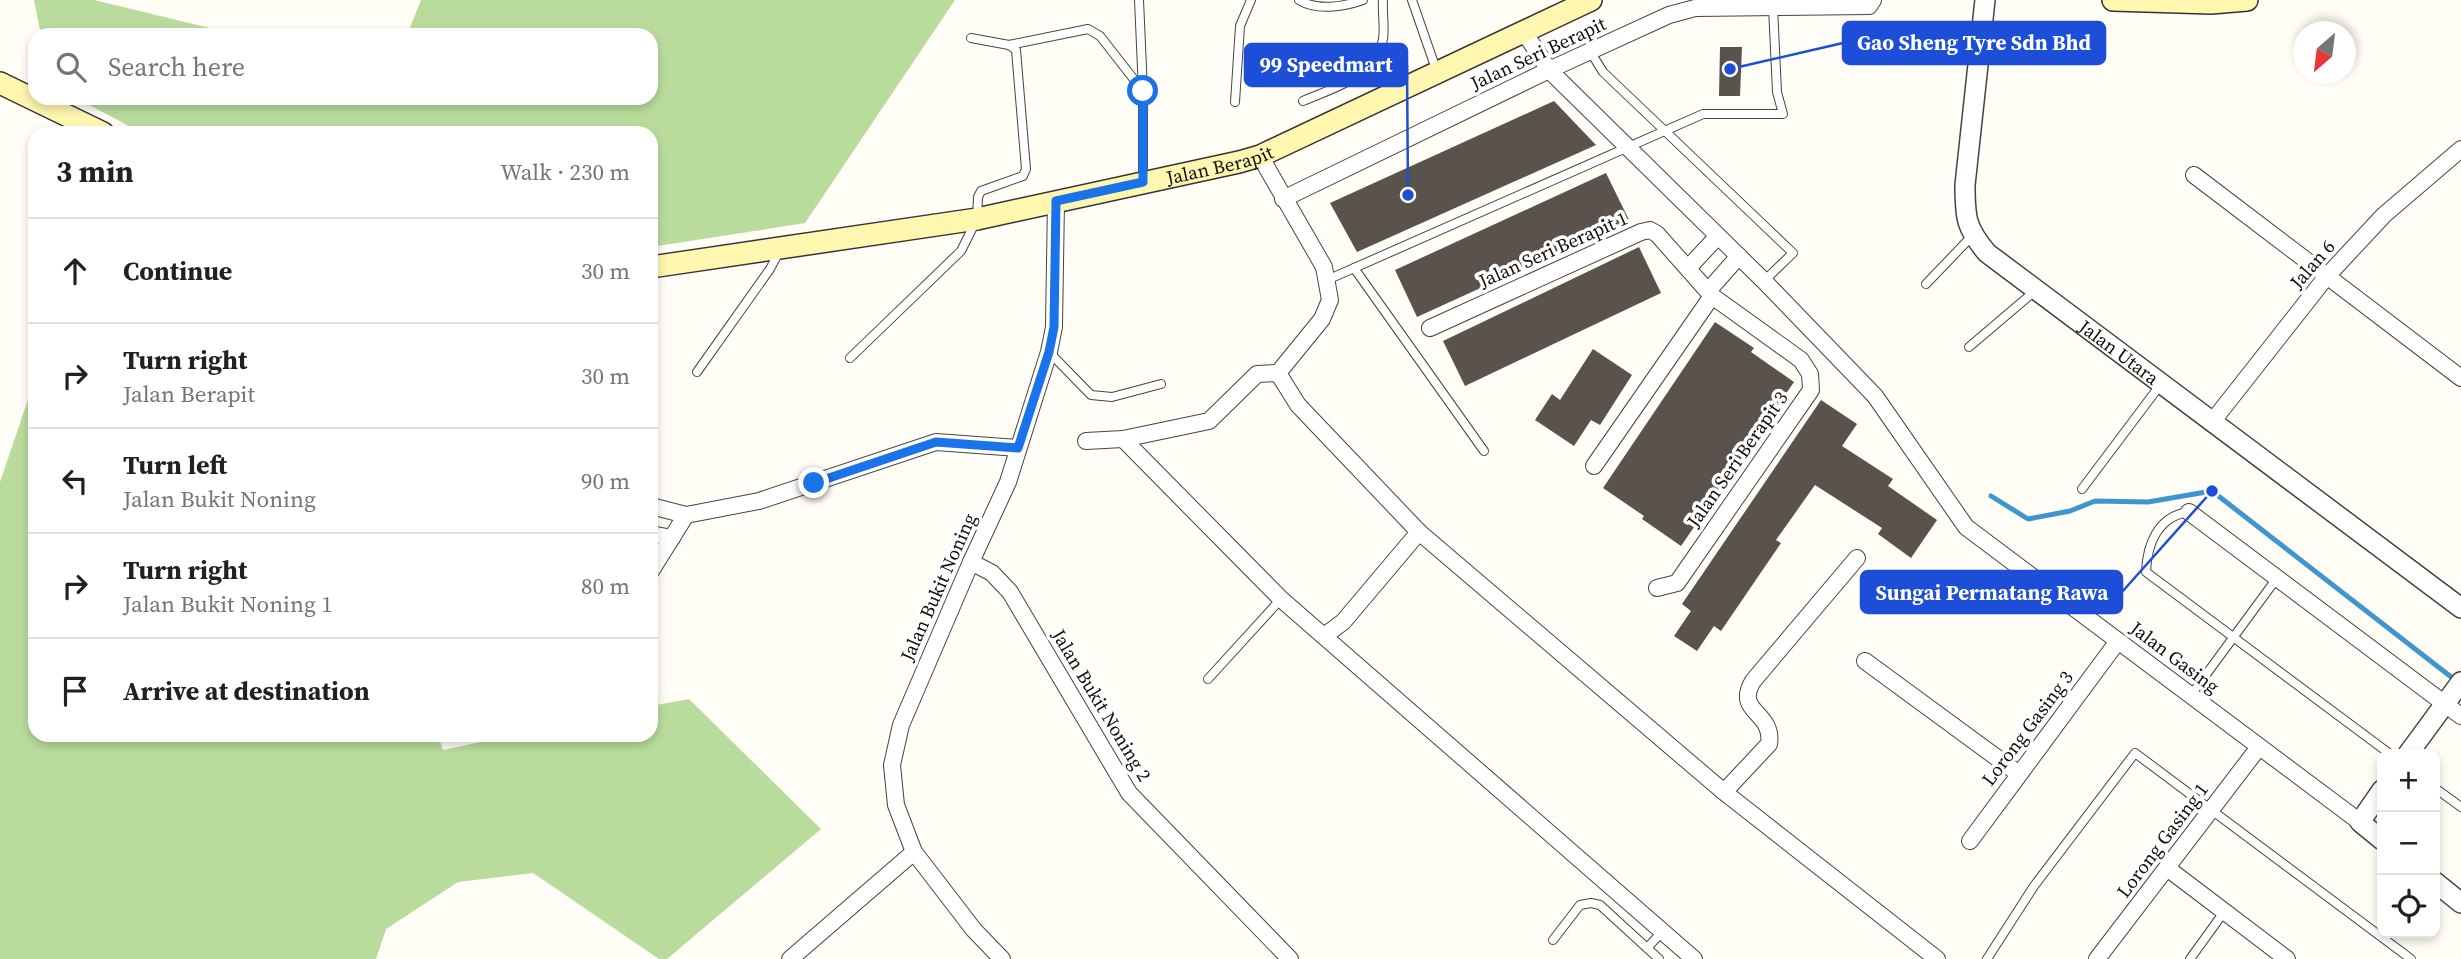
<!DOCTYPE html>
<html lang="en">
<head>
<meta charset="utf-8">
<style>
  :root { --surface:#fff; --page:#f6f6f6; --text:#202124; --muted:#757577; --line:#e0e0e0 }
  body { margin:0; font-family:"Source Serif 4",serif; background:var(--page); color:var(--text) }
  .controls { position:absolute; right:21px; bottom:21px; display:grid; overflow:hidden; border-radius:14px; box-shadow:0 4px 10px #0003 }
  .controls button { width:63px; height:63px; display:grid; place-items:center; padding:0; border:0; border-bottom:2px solid var(--line); background:var(--surface); color:var(--text); font:35px sans-serif }
  .compass { position:absolute; left:2293px; top:21px; width:63px; height:63px; border-radius:50%; background:var(--surface); box-shadow:0 4px 10px #0003; rotate:208deg }
  .stop { position:absolute; width:21px; height:21px; margin:-16px; border:5px solid #1a73e8; border-radius:50%; background:#fff }
  .stop.end { background:#1a73e8; border-color:#fff; box-shadow:0 2px 7px #0008 }
  .list { margin:0; padding:0; list-style:none }
  h2 { display:flex; justify-content:space-between; align-items:center; height:91px; margin:0; padding:0 28px; font-size:30px }
  h2 small { font-size:23px; font-weight:400; color:var(--muted) }
  .list li { display:grid; grid-template-columns:46px 1fr auto; gap:21px; align-items:center; box-sizing:border-box; height:105px; padding:0 28px; border-top:2px solid var(--line) }
  .list b { display:block; font-size:26px; white-space:nowrap }
  .list p { margin:0; font-size:23px; white-space:nowrap; color:var(--muted) }
  .list em { font-size:23px; font-style:normal; color:var(--muted) }
  .icon { flex:none; width:38px; height:38px; fill:none; stroke:currentColor; stroke-width:2; stroke-linecap:round; stroke-linejoin:round }
  .map { position:relative; flex:none; width:2461px; height:959px; overflow:hidden }
  .search { position:absolute; background:var(--surface); box-shadow:0 4px 10px #0003; left:28px; top:28px; width:630px; height:77px; display:flex; align-items:center; gap:18px; box-sizing:border-box; padding:0 24px; border-radius:21px; color:var(--muted); font-size:26px }
  .panel { position:absolute; background:var(--surface); box-shadow:0 4px 10px #0003; left:28px; top:126px; width:630px; height:616px; border-radius:21px }
  .map>svg:first-child { display:block }
</style>
</head>
<body>
<div class="map">
<svg width="2461" height="959" viewBox="0 0 2461 959">
  <rect width="100%" height="100%" fill="#fffdf5"/>
  <g fill="#b9dc9c">
    <polygon points="34,0 94,0 239,35 41,35"/>
    <polygon points="421,0 955,0 805,223 651,247 651,133 142,133 76,98 651,98 651,35 407,35"/>
    <polygon points="35,379 35,735 438,735 443,750 513,735 651,735 651,706 689,699 821,829 667,959 659,959 533,873 458,882 386,929 376,959 0,959 0,482"/>
  </g>
  <g fill="none" stroke-linecap="round" stroke-linejoin="round">
    <polyline stroke="#3f96cf" stroke-width="5" points="1991,496 2028,519 2070,511 2095,501 2148,502 2212,491 2455,680"/>
  </g>
  <g fill="#5a524d">
    <polygon points="1720,47 1742,47 1740,96 1719,96"/>
    <polygon points="1554,101 1596,145 1357,252 1330,203"/>
    <polygon points="1606,173 1629,220 1417,317 1395,270"/>
    <polygon points="1639,247 1661,293 1465,386 1443,341"/>
    <polygon points="1715,322 1754,348 1751,352 1794,382 1681,546 1642,519 1644,516 1603,488"/>
    <polygon points="1593,349 1632,375 1600,425 1591,420 1574,446 1535,420 1552,394 1560,400"/>
    <polygon points="1821,400 1857,424 1842,446 1893,479 1888,486 1937,520 1911,558 1878,534 1882,528 1815,485 1776,540 1781,543 1721,631 1714,626 1697,651 1674,636 1691,611 1682,604"/>
  </g>
  <g fill="none" stroke-linecap="round" stroke-linejoin="round">
    <defs>
      <g id="service">
        <polyline points="1139,0 1143,91 1143,182"/>
        <path d="M1299,0C1317,11 1343,7 1363,0"/>
        <polyline points="1412,0 1437,72"/>
        <polyline points="1009,45 1088,29 1100,36 1143,91"/>
        <polyline points="1590,51 1603,72 1793,253 1764,281"/>
        <path d="M1303,101C1335,87 1375,78 1383,39C1385,27 1382,13 1383,0"/>
        <polyline points="1235,102 1240,26 1251,0"/>
        <polyline points="1354,268 1484,451"/>
        <polyline points="1327,280 1703,114 1783,114 1777,92 1773,7"/>
        <polyline points="1926,284 1972,236"/>
        <polyline points="1969,347 2036,290"/>
        <polyline points="1049,352 1091,395 1112,397 1161,384"/>
        <polyline points="850,358 961,251 977,219 978,197 981,191 1023,176 1026,169 1016,50 1009,45 971,38"/>
        <polyline points="697,372 770,269 779,252"/>
        <polyline points="2082,489 2161,384"/>
        <path d="M2189,512C2158,516 2147,544 2146,572L2390,754"/>
        <polyline points="1208,679 1281,599"/>
        <polyline points="2191,695 2277,578"/>
        <polyline points="2435,788 2461,807"/>
        <polyline points="1553,940 1580,905 1591,903 1600,905 1659,959"/>
        <polyline points="1647,948 1662,932"/>
        <polyline points="1987,959 2034,886 2135,753 2411,959"/>
        <polyline points="2190,959 2224,912"/>
      </g>
      <g id="minor">
        <polyline points="1524,32 1549,70 1764,281 1875,396 1966,527 2360,822"/>
        <polyline points="1260,156 1324,267 1330,300 1322,319 1278,373 1298,405 1419,532 1724,792 1937,959"/>
        <polyline points="2194,175 2461,378"/>
        <polyline points="1283,199 1549,70 1669,15 1695,8 1869,6 1873,0"/>
        <polyline points="1688,268 1718,236"/>
        <polyline points="1708,291 1739,256"/>
        <polyline points="1430,328 1641,232 1650,230 1657,234 1712,296 1801,360 1810,374 1811,390 1677,583 1657,588"/>
        <polyline points="2212,422 2327,276 2384,215 2461,149"/>
        <polyline points="1123,439 1281,599 1694,959"/>
        <polyline points="1086,441 1123,439 1209,421 1257,374 1278,373"/>
        <polyline points="1594,466 1712,296"/>
        <polyline points="651,506 686,515"/>
        <polyline points="2189,512 2461,716"/>
        <polyline points="651,534 672,538"/>
        <polyline points="971,562 992,573 1010,592 1129,793 1290,959"/>
        <polyline points="651,571 686,515 759,501 936,442 1018,448"/>
        <polyline points="1324,636 1343,622 1419,532"/>
        <polyline points="1865,661 2019,774"/>
        <path d="M1724,792L1769,744C1774,711 1734,713 1753,681L1857,558"/>
        <polyline points="1970,841 2118,641"/>
        <polyline points="2167,868 2287,959"/>
        <polyline points="790,959 914,852"/>
        <polyline points="1002,959 974,930 914,852 896,805 892,765 901,725 971,562 1008,482 1049,352 1054,327 1056,201"/>
        <polyline points="2097,959 2259,747"/>
      </g>
      <g id="tertiary">
        <path id="s1" d="M1985,0L1965,185C1965,218 1966,228 1987,253L2461,608"/>
        <polyline points="2408,754 2461,682"/>
        <polyline points="2382,790 2360,822 2382,840"/>
        <polyline points="2435,882 2461,903"/>
      </g>
      <g id="secondary">
        <polyline points="2113,0 2211,3 2247,0"/>
        <polyline points="0,83 103,133"/>
        <path id="s2" d="M651,267L977,219L1239,162L1260,156L1591,0"/>
      </g>
    </defs>
    <use href="#service" stroke="#444" stroke-width="10"/>
    <use href="#minor" stroke="#444" stroke-width="18"/>
    <use href="#tertiary" stroke="#444" stroke-width="22"/>
    <use href="#secondary" stroke="#333" stroke-width="24"/>
    <use href="#service" stroke="#fff" stroke-width="8"/>
    <use href="#minor" stroke="#fff" stroke-width="16"/>
    <use href="#tertiary" stroke="#fff" stroke-width="19"/>
    <use href="#secondary" stroke="#fff6b0" stroke-width="21"/>
  </g>
  <g fill="none" stroke-linecap="round" stroke-linejoin="round">
    <polyline stroke="#1a73e8" stroke-width="9" points="814,483 936,442 1018,448 1049,352 1054,327 1056,201 1143,182 1143,91"/>
  </g>
  <g text-anchor="middle" dominant-baseline="central" stroke-width="7" stroke-linejoin="round" paint-order="stroke">
    <g font-size="19" fill="#111" stroke="#fff">
      <text transform="translate(1538 53) rotate(-25)">Jalan Seri Berapit</text>
      <text stroke="none"><textPath href="#s2" startOffset="578">Jalan Berapit</textPath></text>
      <text transform="translate(1553 249) rotate(-24)">Jalan Seri Berapit 1</text>
      <text transform="translate(2312 264) rotate(-49)">Jalan 6</text>
      <text stroke="none"><textPath href="#s1" startOffset="425">Jalan Utara</textPath></text>
      <text transform="translate(1737 459) rotate(-55)">Jalan Seri Berapit 3</text>
      <text transform="translate(938 587) rotate(-66)">Jalan Bukit Noning</text>
      <text transform="translate(2175 657) rotate(37)">Jalan Gasing</text>
      <text transform="translate(1102 705) rotate(59)">Jalan Bukit Noning 2</text>
      <text transform="translate(2027 728) rotate(-53)">Lorong Gasing 3</text>
      <text transform="translate(2162 840) rotate(-53)">Lorong Gasing 1</text>
    </g>
  </g>
  <path fill="none" stroke="#1d4ed8" stroke-width="2.5" d="M1730 69L1843 43M1408 195L1407 65M2212 491L2122 592"/>
  <g fill="#1d4ed8" stroke="#fff" stroke-width="2.5">
    <circle cx="1730" cy="69" r="7"/>
    <circle cx="1408" cy="195" r="7"/>
    <circle cx="2212" cy="491" r="7"/>
  </g>
  <g fill="#1d4ed8" stroke="#1d4ed8" stroke-width="2.5">
    <rect x="1843" y="22" width="262" height="42" rx="7"/>
    <rect x="1245" y="44" width="162" height="42" rx="7"/>
    <rect x="1861" y="571" width="261" height="42" rx="7"/>
  </g>
  <g font-size="21" text-anchor="middle" font-weight="bold" fill="#fff">
    <text x="1974" y="50">Gao Sheng Tyre Sdn Bhd</text>
    <text x="1326" y="72">99 Speedmart</text>
    <text x="1992" y="600">Sungai Permatang Rawa</text>
  </g>
</svg>
<div class="controls">
<button>+</button>
<button>−</button>
<button><svg class="icon" aria-label="locate" viewBox="0 0 24 24"><circle cx="12" cy="12" r="6"/><path d="M12 2v4M12 18v4M2 12h4M18 12h4"/></svg></button>
</div>
<svg class="compass" viewBox="-18 -18 36 36"><path d="M0-13l5 13h-10z" fill="#e53935"/><path d="M0 13l5-13h-10z" fill="#757577"/></svg>
<div class="stop" style="left:1143px;top:91px"></div>
<div class="stop end" style="left:814px;top:483px"></div>
<div class="search"><svg class="icon" aria-label="search" viewBox="0 0 24 24"><circle cx="10" cy="10" r="6"/><path d="M15 15l6 6"/></svg>Search here</div>
<section class="panel">
<h2>3 min<small>Walk · 230 m</small></h2>
<ul class="list">
<li><svg class="icon" aria-label="ahead" viewBox="0 0 24 24"><path d="M12 20V5M6 11l6-6 6 6"/></svg><div><b>Continue</b></div><em>30 m</em></li>
<li><svg class="icon" aria-label="right" viewBox="0 0 24 24"><path d="M7 20v-9h11M14 6l5 5-5 5"/></svg><div><b>Turn right</b><p>Jalan Berapit</p></div><em>30 m</em></li>
<li><svg class="icon" aria-label="left" viewBox="0 0 24 24"><path d="M17 20v-9H6M10 6l-5 5 5 5"/></svg><div><b>Turn left</b><p>Jalan Bukit Noning</p></div><em>90 m</em></li>
<li><svg class="icon" aria-label="right" viewBox="0 0 24 24"><path d="M7 20v-9h11M14 6l5 5-5 5"/></svg><div><b>Turn right</b><p>Jalan Bukit Noning 1</p></div><em>80 m</em></li>
<li><svg class="icon" aria-label="arrive" viewBox="0 0 24 24"><path d="M6 21V4h12l-3 4 3 4H6"/></svg><div><b>Arrive at destination</b></div></li>
</ul>
</section>
</div>
</body>
</html>
